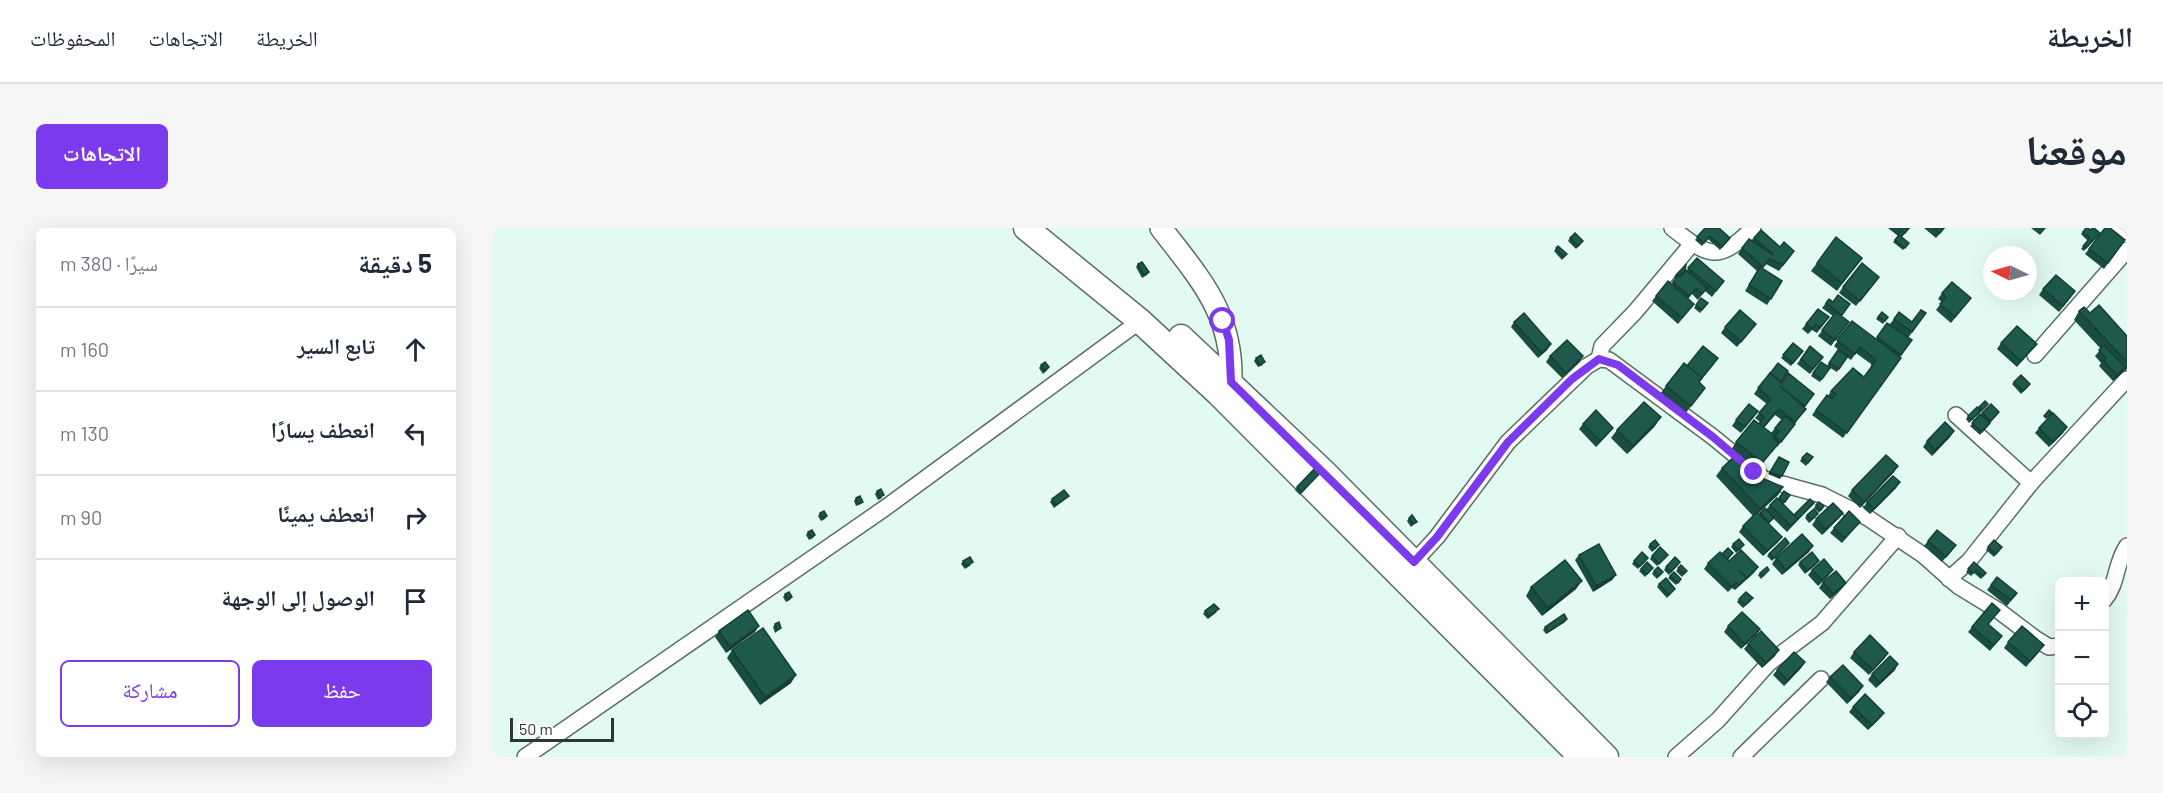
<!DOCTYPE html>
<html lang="ar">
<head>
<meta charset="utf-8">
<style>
  :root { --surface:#fff; --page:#f6f6f7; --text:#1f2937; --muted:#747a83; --line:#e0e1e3; --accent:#7c3aed }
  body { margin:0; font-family:Barlow,"Noto Naskh Arabic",sans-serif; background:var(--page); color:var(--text); direction:rtl }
  .controls { position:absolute; right:18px; bottom:18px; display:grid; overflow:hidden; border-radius:9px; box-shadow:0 6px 24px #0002 }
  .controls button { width:54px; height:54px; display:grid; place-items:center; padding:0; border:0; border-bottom:2px solid var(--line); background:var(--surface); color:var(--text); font:30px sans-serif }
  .compass { position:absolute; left:1491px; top:18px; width:54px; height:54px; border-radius:50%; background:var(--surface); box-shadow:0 6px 24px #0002; rotate:275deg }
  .scale { position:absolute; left:18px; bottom:15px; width:104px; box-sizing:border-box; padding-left:6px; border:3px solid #2f3735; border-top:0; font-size:16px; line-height:21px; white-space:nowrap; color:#2f3735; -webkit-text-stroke:4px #fff; paint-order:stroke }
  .stop { position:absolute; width:18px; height:18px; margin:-14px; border:4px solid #7c3aed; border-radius:50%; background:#fff }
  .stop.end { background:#7c3aed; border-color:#fff; box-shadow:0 2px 6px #0008 }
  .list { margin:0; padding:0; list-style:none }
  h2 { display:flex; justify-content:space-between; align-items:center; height:78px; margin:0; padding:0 24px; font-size:26px }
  h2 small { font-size:20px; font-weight:400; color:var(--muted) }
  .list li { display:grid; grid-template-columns:39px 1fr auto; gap:18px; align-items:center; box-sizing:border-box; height:84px; padding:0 24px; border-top:2px solid var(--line) }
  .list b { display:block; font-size:22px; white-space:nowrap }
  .list em { font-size:20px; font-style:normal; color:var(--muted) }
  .actions { display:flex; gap:12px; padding:18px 24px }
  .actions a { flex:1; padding:14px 0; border:2px solid var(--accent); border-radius:9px; text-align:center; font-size:21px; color:var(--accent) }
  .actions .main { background:var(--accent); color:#fff }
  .icon { flex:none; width:33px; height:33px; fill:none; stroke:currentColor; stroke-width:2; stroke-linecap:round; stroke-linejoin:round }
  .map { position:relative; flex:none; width:1635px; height:529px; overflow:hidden; direction:ltr; border-radius:9px }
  header { display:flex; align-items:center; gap:36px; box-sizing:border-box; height:84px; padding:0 30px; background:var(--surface); border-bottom:2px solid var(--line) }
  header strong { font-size:28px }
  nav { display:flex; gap:33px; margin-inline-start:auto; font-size:21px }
  .intro { display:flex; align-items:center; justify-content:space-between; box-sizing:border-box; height:144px; padding:0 36px }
  h1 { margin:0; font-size:42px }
  .button { padding:15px 27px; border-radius:9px; background:var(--accent); color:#fff; font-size:21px; font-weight:700 }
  main { display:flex; gap:36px; padding:0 36px }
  aside { flex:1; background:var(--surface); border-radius:9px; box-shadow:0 6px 24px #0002 }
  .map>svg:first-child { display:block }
</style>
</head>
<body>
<header>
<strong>الخريطة</strong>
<nav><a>الخريطة</a><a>الاتجاهات</a><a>المحفوظات</a></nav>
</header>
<div class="intro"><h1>موقعنا</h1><a class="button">الاتجاهات</a></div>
<main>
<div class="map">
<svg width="1635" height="529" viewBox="0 0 1635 529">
  <rect width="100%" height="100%" fill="#e3faf3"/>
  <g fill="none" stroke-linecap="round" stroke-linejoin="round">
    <defs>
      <g id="street">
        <path d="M1180,0C1217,29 1226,35 1261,0"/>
        <polyline points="1626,0 1635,7"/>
        <polyline points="1543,127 1635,22"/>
        <polyline points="1107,131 1110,118 1143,84 1199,17"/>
        <polyline points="1464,187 1539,255"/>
        <polyline points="922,334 945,309 1016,214 1095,138 1107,131 1117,132 1221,209 1272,251 1330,267 1376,290 1431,327 1466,358 1507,383 1544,411 1557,419 1568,418"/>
        <polyline points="1457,351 1477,333 1539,255 1635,151"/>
        <path d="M1612,372C1626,356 1623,335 1635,318"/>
        <polyline points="33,529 393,280 648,93"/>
        <polyline points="1184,529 1226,492 1277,435 1330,395 1406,308"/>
        <polyline points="1249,529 1329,451"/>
      </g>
      <path id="secondary" d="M669,0C708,51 741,85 739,154"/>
      <g id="primary">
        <polyline points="534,0 648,93 727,166 1089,529"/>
        <polyline points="689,109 832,244 1114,529"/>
      </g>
    </defs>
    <use href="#street" stroke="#5a6d68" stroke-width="18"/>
    <use href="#secondary" stroke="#5a6d68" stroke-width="24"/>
    <use href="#primary" stroke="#5a6d68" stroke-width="27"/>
    <use href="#street" stroke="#fff" stroke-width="15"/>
    <use href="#secondary" stroke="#fff" stroke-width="21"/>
    <use href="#primary" stroke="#fff" stroke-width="24"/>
  </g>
  <g fill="#1a4d41" fill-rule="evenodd">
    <polygon points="1213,0 1238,10 1228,22 1216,11 1210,18 1203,12"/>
    <polygon points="1396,0 1418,0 1410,9 1417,15 1411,22 1401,14 1406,8"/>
    <polygon points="1432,0 1453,0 1444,10"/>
    <polygon points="1539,0 1554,0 1548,7"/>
    <polygon points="1594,0 1598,2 1608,5 1592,23 1589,21 1596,13 1589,6"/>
    <polygon points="1613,0 1633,12 1612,41 1593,26"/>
    <polygon points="1269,2 1288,19 1302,23 1287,43 1274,36 1270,41 1290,53 1275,77 1253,63 1265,43 1246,26 1250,20 1260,13"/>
    <polygon points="1078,10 1089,16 1084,21 1076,13"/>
    <polygon points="1066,18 1075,26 1070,32 1062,23"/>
    <polygon points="1205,30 1228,58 1220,69 1213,63 1206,72 1200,66 1196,71 1198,81 1186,96 1160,73 1164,68 1179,56 1184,51 1182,49 1184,47 1195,42"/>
    <polygon points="1370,30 1345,63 1319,43 1325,35"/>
    <polygon points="646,36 657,44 655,47 650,50 644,39"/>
    <polygon points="1383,54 1364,78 1347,65 1351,59"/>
    <polygon points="1551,61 1579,69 1567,84 1547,67"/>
    <polygon points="1450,65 1479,70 1459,95 1444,82 1450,74 1446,71"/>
    <polygon points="1209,70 1216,75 1208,85 1202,80"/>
    <polygon points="1337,71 1341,74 1358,76 1349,88 1357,94 1339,118 1326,108 1341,88 1330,80"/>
    <polygon points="1326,81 1337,89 1325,105 1320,102 1316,106 1310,101"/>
    <polygon points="1587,83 1598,85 1635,108 1635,141 1621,153 1607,138 1609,135 1603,128 1609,121 1582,92"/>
    <polygon points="1390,84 1396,89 1391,96 1384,91"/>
    <polygon points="1407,84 1420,94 1434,85 1416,110 1420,112 1351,210 1320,187 1335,167 1336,168 1339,163 1372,149 1379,139 1379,136 1364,125 1359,132 1355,129 1345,144 1335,138 1346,122 1349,124 1342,118 1360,93 1384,111 1395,95 1398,96"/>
    <polygon points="1022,94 1059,116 1055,122 1046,130 1019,99"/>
    <polygon points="1264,96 1245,119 1229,105 1233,99"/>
    <polygon points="1301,115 1311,123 1299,138 1289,130"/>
    <polygon points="1509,115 1545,116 1525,139 1505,121"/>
    <polygon points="1318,118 1331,129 1318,146 1305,136"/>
    <polygon points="1058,128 1087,134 1070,150 1054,134"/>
    <polygon points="764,130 771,137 766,139 762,133"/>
    <polygon points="1329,134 1338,140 1328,154 1319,148"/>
    <polygon points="1222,136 1207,154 1213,160 1193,186 1168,166 1174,158 1195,138"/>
    <polygon points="549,137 555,142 551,146 547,140"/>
    <path d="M1289,154L1322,166L1312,180L1303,196L1285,219L1284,218L1265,243L1247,229L1263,247L1291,259L1286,267L1266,285L1267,286L1274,282L1278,277L1286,272L1292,263L1298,267L1291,277L1302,287L1320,277L1295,304L1281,290L1277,296L1286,314L1271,328L1247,304L1251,298L1261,288L1224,248L1230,240L1244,226L1239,222L1244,214L1268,194L1263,190L1275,176L1262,166L1266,160ZM1283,187L1290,192L1279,205L1272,200Z"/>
    <polygon points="1522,154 1536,159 1529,166 1520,156"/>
    <polygon points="1493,173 1494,179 1477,195 1474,191 1476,188 1486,180"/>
    <polygon points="1499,176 1507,184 1488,207 1478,198"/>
    <polygon points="1262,188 1249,205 1240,198 1244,192"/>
    <polygon points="1091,196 1117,205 1104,219 1087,201"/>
    <polygon points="1163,198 1135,226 1119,210 1125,202"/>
    <polygon points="1575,199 1571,205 1557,219 1543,205 1547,200"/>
    <polygon points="1462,203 1458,209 1440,228 1431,219 1435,213"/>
    <polygon points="1321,229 1314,238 1308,233 1310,230"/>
    <polygon points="1406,238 1402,244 1368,280 1356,268 1360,262"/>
    <polygon points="829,244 808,267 803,262 805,259"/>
    <polygon points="1408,254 1404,260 1378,286 1371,280 1375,274"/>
    <polygon points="385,263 390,270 386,272 383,266"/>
    <polygon points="577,268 575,270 562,280 558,274 560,271"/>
    <polygon points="364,270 371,274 369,276 364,278 362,273"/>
    <polygon points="1324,277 1332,278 1327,285 1322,280"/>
    <polygon points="328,285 335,288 333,291 329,293 326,288"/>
    <polygon points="1351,285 1347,290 1330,307 1320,297 1324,291"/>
    <polygon points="1315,287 1324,289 1317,295 1313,290"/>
    <polygon points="917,290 925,294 919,299 915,293"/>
    <polygon points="1368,294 1350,315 1338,305 1342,300"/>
    <polygon points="316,304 323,307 321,310 317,312 314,307"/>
    <polygon points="1436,313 1464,317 1450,334 1432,318"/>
    <polygon points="1158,316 1165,320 1160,324 1156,319"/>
    <polygon points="1241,316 1250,320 1244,325 1239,319"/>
    <polygon points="1295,318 1280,333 1275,328 1277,326"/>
    <polygon points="1496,319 1510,319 1502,329 1494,322"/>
    <polygon points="1317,324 1290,347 1280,336 1284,330"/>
    <polygon points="1230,326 1239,328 1236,332 1237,333 1266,339 1262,345 1243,362 1240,360 1236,364 1212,341 1216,335"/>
    <polygon points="1087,327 1124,347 1120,352 1101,364 1083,332"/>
    <polygon points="1176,327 1165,338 1158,331 1160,328"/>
    <polygon points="471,333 479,337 473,341 469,336"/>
    <polygon points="1142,333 1154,333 1146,341 1140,336"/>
    <polygon points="1308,334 1325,336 1313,346 1306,337"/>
    <polygon points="1482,334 1494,345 1489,351 1482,345 1479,348 1474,344"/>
    <polygon points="1186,337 1177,347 1172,342 1174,339"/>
    <polygon points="1189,337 1195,343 1190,349 1184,343"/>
    <polygon points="1161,340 1153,349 1147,343 1149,341"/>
    <polygon points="1277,342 1269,351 1266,347 1268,345"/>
    <polygon points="1320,342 1337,347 1326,358 1316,347"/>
    <polygon points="1162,343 1171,344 1165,351 1160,346"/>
    <polygon points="1178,348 1189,351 1184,357 1176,350"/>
    <polygon points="1505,349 1525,365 1515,378 1495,362"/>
    <polygon points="1331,354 1350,360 1338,371 1327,360"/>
    <polygon points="1167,356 1183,361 1175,370 1165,359"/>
    <polygon points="1039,359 1084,361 1050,388 1034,368"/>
    <polygon points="293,366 300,369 298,372 294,374 291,369"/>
    <polygon points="1247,371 1259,373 1251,380 1245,374"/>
    <polygon points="1508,382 1496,397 1510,408 1498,423 1476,404 1480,399"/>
    <polygon points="713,383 725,384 716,391 711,386"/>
    <polygon points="1073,394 1054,406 1051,402 1053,399"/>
    <polygon points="283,396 289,400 287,402 283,405 281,399"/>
    <polygon points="1236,398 1268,401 1264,407 1249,421 1232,404"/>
    <polygon points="227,403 263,404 234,425 223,409"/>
    <polygon points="1516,414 1548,423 1534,439 1512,420"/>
    <polygon points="1256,416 1283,428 1270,440 1252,421"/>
    <polygon points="240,422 299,455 268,477 235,430"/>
    <polygon points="1362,424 1393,430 1377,447 1358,430"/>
    <polygon points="1313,434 1309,440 1292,458 1281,447 1285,442"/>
    <polygon points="1403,442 1384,460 1376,452 1380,446"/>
    <polygon points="1338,449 1371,458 1367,464 1355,476 1334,454"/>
    <polygon points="1361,479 1388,490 1376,502 1357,484"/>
  </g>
  <g fill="#153e35">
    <polygon points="1059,116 1055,122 1046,130 1050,125"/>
    <polygon points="1091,128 1087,134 1070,150 1074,145"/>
    <polygon points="1633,139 1630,145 1621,153 1625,147"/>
    <polygon points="1169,189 1163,198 1135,226 1141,218"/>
    <polygon points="1575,199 1571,205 1557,219 1561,214"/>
    <polygon points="1121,200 1117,205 1104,219 1108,213"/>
    <polygon points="1462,203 1458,209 1440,228 1443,222"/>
    <polygon points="1406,238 1402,244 1368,280 1372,274"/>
    <polygon points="1278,244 1290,248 1288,251 1276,246"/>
    <polygon points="1408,254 1404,260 1378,286 1382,281"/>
    <polygon points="1291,259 1286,267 1262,289 1268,281"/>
    <polygon points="1351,285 1347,290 1330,307 1334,301"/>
    <polygon points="1290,309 1286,314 1271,328 1275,323"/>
    <polygon points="1321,318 1317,324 1290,347 1294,342"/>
    <polygon points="1341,342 1337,347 1326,358 1330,352"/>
    <polygon points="1124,347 1120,352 1101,364 1104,358"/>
    <polygon points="1090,353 1084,361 1050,388 1056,380"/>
    <polygon points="1354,355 1350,360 1338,371 1341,366"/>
    <polygon points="1075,391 1073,394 1054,406 1056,404"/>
    <polygon points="267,398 263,404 234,425 238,419"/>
    <polygon points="1268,401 1264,407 1249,421 1253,416"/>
    <polygon points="1287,422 1283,428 1270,440 1274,435"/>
    <polygon points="1313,434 1309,440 1292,458 1296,452"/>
    <polygon points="1406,436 1403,442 1384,460 1388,455"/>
    <polygon points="304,447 299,455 268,477 273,469"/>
    <polygon points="1371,458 1367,464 1355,476 1359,470"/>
    <polygon points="1392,485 1388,490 1376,502 1380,497"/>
  </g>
  <g fill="#1e594c" stroke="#153e35" stroke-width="1.5">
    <polygon points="1213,0 1227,0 1238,10 1230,19 1218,8 1212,15 1205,9"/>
    <polygon points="1407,0 1417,0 1413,5"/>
    <polygon points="1442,0 1452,0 1448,5"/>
    <polygon points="1594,0 1596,0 1598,2 1601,0 1602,0 1608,5 1594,20 1591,18 1598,10 1591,4"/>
    <polygon points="1613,0 1618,0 1633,12 1616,35 1597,21"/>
    <polygon points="1269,2 1288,19 1292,14 1302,23 1291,37 1278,31 1271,39 1250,20 1257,11 1282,27 1262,10"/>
    <polygon points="1083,5 1091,13 1086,18 1078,10"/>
    <polygon points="1407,7 1417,15 1413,20 1403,12"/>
    <polygon points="1344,9 1370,30 1350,55 1325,35"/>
    <polygon points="1066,18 1075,26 1072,29 1064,20"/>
    <polygon points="1205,30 1232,53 1224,63 1196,40"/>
    <polygon points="650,34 657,44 652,47 646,36"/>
    <polygon points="1370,35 1387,49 1368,73 1351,59"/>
    <polygon points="1194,37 1193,42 1188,48 1187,47 1186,48 1184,47"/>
    <polygon points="1268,39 1290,53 1279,71 1257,57"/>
    <polygon points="1194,42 1215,60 1210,66 1204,60 1197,68 1181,54 1187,47 1189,48"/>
    <polygon points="1564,47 1583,63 1571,78 1551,61"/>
    <polygon points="1176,53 1202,76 1190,90 1164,68"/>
    <polygon points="1460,54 1479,70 1463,89 1448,76 1454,69 1450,65"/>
    <polygon points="1346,67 1358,76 1350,87 1334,75 1337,71 1341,74"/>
    <polygon points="1209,70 1216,75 1210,82 1204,77"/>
    <polygon points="1607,77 1635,108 1635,134 1587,83 1592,79 1598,85"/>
    <polygon points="1326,81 1337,89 1328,100 1324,96 1320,100 1314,96"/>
    <polygon points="1248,82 1264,96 1249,114 1233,99"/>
    <polygon points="1429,82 1434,85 1420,104 1402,91 1407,84 1420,94"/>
    <polygon points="1344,84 1357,94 1343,112 1330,102"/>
    <polygon points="1390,84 1396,89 1393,93 1386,89"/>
    <polygon points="1032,85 1059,116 1050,125 1022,94"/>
    <polygon points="1360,93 1409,130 1355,205 1324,182 1335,167 1340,171 1344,166 1339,163 1361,140 1372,149 1383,134 1383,131 1368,119 1363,126 1345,112"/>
    <polygon points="1395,95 1420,112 1409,127 1385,109"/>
    <polygon points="1525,98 1545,116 1529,133 1509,115"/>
    <polygon points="1075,112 1091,128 1074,145 1058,128"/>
    <polygon points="1301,115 1311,123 1301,135 1291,127"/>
    <polygon points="1612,117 1633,139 1625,147 1611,132 1614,130 1607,122"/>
    <polygon points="1211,118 1226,130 1210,150 1195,138"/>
    <polygon points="1318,118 1331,129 1321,141 1309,131"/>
    <polygon points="1346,122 1356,128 1347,141 1337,135"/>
    <polygon points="769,127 773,134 768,137 764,130"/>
    <polygon points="553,134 557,139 553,143 549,137"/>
    <polygon points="1329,134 1338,140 1330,151 1321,145"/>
    <polygon points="1192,135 1210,150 1207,154 1213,160 1199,178 1174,158"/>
    <polygon points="1286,135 1296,143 1289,154 1278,145 1277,147"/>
    <polygon points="1278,145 1290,155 1296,145 1322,166 1313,178 1288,158 1314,181 1303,194 1287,181 1271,199 1267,196 1272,189 1267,185 1279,171 1266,160"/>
    <polygon points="1529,147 1538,156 1531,163 1522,154"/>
    <polygon points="1493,173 1496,176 1490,182 1487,179"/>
    <polygon points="1152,174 1169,189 1141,218 1125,202"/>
    <polygon points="1257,176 1266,183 1253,199 1244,192"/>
    <polygon points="1499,176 1507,184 1499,193 1490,185"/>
    <polygon points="1485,179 1489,183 1479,192 1476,188"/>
    <polygon points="1104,182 1121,200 1108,213 1091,196"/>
    <polygon points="1557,182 1560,185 1554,190 1552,188"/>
    <polygon points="1561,185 1575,199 1561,214 1547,200"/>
    <polygon points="1488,186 1498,195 1490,204 1480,195"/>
    <polygon points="1293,188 1303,196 1289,214 1283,208 1287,203 1283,200"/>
    <polygon points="1262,192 1283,208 1281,210 1287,215 1270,235 1244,214"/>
    <polygon points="1453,194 1462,203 1443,222 1435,213"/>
    <polygon points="1315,225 1321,229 1316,235 1310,230"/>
    <polygon points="1245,226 1263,247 1291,259 1268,281 1230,240"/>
    <polygon points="1394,227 1406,238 1372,274 1360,262"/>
    <polygon points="1287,229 1297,234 1290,248 1278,244"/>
    <polygon points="824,239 829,244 810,264 805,259"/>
    <polygon points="1401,248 1408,254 1382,281 1375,274"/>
    <polygon points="389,261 392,267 388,269 385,263"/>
    <polygon points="572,262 577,268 564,277 560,271"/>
    <polygon points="1292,263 1298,267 1293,274 1287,270"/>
    <polygon points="368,268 371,274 366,276 364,270"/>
    <polygon points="1285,270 1306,291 1299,298 1278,277"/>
    <polygon points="1318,271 1322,275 1306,291 1302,287"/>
    <polygon points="1327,274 1332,278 1329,282 1324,277"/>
    <polygon points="1341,275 1351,285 1334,301 1324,291"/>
    <polygon points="1273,280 1282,290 1277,294 1268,285"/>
    <polygon points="1322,281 1326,286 1319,292 1315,287"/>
    <polygon points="332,283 335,288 331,290 328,285"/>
    <polygon points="1357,283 1368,294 1353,310 1342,300"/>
    <polygon points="1265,284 1290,309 1275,323 1251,298"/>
    <polygon points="920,287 925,294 921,296 917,290"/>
    <polygon points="320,302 323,307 319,309 316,304"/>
    <polygon points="1445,302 1464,317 1454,329 1436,313"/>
    <polygon points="1310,306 1321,318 1294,342 1284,330"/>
    <polygon points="1293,310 1297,315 1282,330 1277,326"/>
    <polygon points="1247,311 1252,317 1246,322 1241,316"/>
    <polygon points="1163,312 1167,317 1162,321 1158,316"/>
    <polygon points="1502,312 1510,319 1504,326 1496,319"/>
    <polygon points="1107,316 1124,347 1104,358 1087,327"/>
    <polygon points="1168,319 1176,327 1167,336 1160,328"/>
    <polygon points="1236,320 1241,325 1235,331 1230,326"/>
    <polygon points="1249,322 1266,339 1255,350 1247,342 1254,350 1247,357 1244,354 1240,359 1216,335 1228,324 1237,333"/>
    <polygon points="1150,324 1156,330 1148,338 1142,333"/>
    <polygon points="1320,324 1327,333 1315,343 1308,334"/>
    <polygon points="478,329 481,334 475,338 471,333"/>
    <polygon points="1183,329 1188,334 1179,344 1174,339"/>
    <polygon points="1332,331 1341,342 1330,352 1320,342"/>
    <polygon points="1073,332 1090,353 1056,380 1039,359"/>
    <polygon points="1155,334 1161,340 1155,346 1149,341"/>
    <polygon points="1482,334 1494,345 1491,348 1484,342 1481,345 1476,341"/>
    <polygon points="1189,337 1195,343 1192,346 1186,340"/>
    <polygon points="1166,339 1171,344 1167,348 1162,343"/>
    <polygon points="1275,339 1277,342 1271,348 1268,345"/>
    <polygon points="1344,343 1354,355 1341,366 1331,354"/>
    <polygon points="1182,344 1189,351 1186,355 1178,348"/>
    <polygon points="1505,349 1525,365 1519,372 1499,357"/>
    <polygon points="1174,350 1183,361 1177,367 1167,356"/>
    <polygon points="297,364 300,369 296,371 293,366"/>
    <polygon points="1254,364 1261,370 1253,377 1247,371"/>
    <polygon points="1500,375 1508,382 1496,396 1510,408 1502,417 1480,399"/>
    <polygon points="722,376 727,381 717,388 713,383"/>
    <polygon points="256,382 267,398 238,419 227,403"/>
    <polygon points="1250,384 1268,401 1253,416 1236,398"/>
    <polygon points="1072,386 1075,391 1056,404 1053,399"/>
    <polygon points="287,394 289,400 285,402 283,396"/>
    <polygon points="1530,398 1552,417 1538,433 1516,414"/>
    <polygon points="271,400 304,447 273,469 240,422"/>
    <polygon points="1269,403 1287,422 1274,435 1256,416"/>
    <polygon points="1378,407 1396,425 1381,442 1362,424"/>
    <polygon points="1302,424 1313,434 1296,452 1285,442"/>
    <polygon points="1398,428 1406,436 1388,455 1380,446"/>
    <polygon points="1351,437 1371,458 1359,470 1338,449"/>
    <polygon points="1373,466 1392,485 1380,497 1361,479"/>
  </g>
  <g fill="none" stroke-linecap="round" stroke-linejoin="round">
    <polyline stroke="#7c3aed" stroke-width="8" points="731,93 737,112 739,154 922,334 945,309 1016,214 1080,151 1107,131 1126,137 1221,209 1262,244"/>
  </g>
</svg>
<div class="controls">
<button>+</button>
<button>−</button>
<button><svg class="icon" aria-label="locate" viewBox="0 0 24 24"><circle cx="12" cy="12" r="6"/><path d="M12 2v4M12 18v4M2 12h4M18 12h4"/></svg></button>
</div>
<svg class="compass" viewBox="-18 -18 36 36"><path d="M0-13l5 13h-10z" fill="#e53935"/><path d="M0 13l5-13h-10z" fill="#747a83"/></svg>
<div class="scale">50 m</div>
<div class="stop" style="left:731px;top:93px"></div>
<div class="stop end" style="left:1262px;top:244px"></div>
</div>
<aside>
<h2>5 دقيقة<small>سيرًا · 380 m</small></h2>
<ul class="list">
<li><svg class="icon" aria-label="ahead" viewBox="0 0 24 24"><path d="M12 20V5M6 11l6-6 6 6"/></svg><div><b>تابع السير</b></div><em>160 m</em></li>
<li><svg class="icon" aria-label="left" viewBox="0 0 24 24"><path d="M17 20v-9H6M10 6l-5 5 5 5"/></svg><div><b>انعطف يسارًا</b></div><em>130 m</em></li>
<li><svg class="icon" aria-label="right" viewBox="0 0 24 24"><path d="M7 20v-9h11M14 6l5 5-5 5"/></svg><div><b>انعطف يمينًا</b></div><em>90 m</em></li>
<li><svg class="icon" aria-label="arrive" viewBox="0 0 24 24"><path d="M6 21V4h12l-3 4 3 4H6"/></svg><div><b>الوصول إلى الوجهة</b></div></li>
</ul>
<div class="actions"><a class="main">حفظ</a><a>مشاركة</a></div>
</aside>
</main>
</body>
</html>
